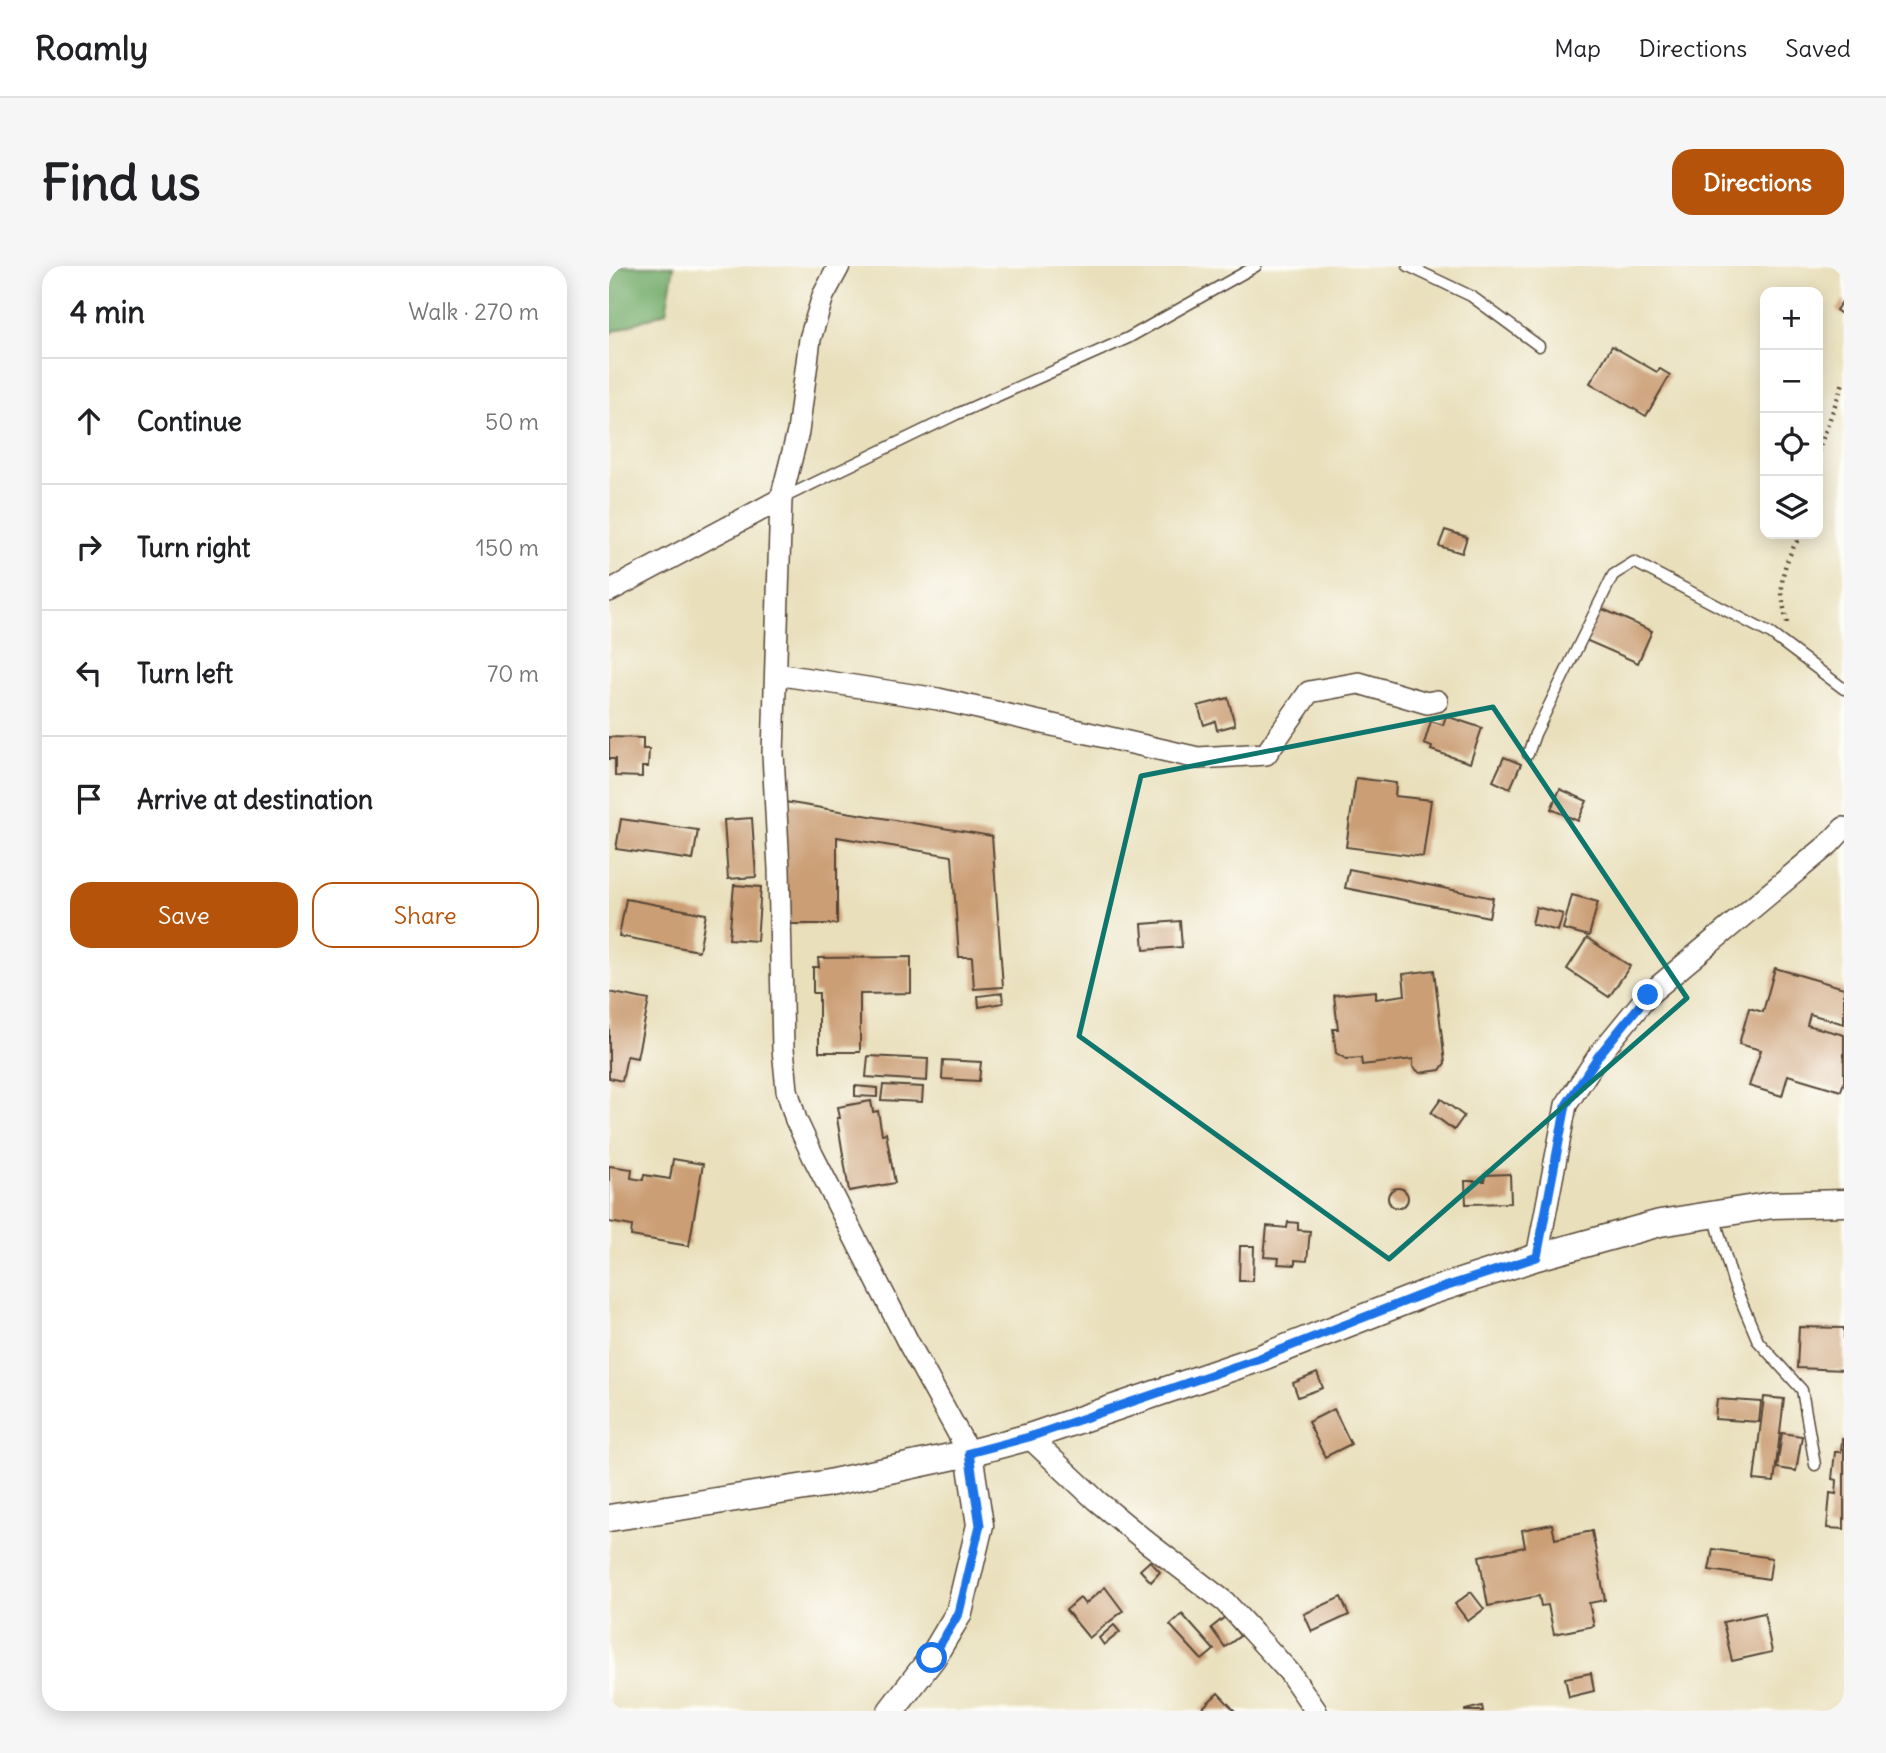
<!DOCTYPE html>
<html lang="en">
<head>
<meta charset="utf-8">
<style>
  :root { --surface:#fff; --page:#f6f6f6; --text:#202124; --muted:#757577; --line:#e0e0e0; --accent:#b45309 }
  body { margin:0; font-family:Delius,sans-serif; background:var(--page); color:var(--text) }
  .controls { position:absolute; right:21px; top:21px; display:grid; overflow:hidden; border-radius:14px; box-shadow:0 4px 18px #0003 }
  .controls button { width:63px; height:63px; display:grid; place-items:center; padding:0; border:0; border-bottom:2px solid var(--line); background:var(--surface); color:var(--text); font:35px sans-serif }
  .stop { position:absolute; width:21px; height:21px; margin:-16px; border:5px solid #1a73e8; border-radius:50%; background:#fff }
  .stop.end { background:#1a73e8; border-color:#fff; box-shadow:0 2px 7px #0008 }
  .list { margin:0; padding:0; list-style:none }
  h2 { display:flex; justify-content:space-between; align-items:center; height:91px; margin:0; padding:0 28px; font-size:30px }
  h2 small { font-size:23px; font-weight:400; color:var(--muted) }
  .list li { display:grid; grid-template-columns:46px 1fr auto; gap:21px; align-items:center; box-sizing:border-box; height:126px; padding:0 28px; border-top:2px solid var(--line) }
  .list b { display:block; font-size:26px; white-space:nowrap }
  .list em { font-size:23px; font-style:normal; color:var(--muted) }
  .actions { display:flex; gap:14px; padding:21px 28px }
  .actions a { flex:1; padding:16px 0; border:2px solid var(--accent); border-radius:21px; text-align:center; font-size:24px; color:var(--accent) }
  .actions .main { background:var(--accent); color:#fff }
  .icon { flex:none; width:38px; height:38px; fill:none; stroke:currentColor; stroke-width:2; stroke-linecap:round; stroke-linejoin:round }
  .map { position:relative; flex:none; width:1235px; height:1445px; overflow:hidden; border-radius:21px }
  header { display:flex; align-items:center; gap:42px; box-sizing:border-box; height:98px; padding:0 35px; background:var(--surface); border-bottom:2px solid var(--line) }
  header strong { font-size:33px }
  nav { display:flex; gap:38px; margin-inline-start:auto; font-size:24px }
  .intro { display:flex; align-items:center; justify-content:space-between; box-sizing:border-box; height:168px; padding:0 42px }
  h1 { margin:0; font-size:49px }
  .button { padding:18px 32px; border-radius:21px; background:var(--accent); color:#fff; font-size:24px; font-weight:700 }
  main { display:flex; gap:42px; padding:0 42px }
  aside { flex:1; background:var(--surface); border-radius:21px; box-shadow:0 4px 18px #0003 }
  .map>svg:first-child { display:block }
</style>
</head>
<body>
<header>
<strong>Roamly</strong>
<nav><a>Map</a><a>Directions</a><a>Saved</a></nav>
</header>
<div class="intro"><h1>Find us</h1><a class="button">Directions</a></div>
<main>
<aside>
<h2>4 min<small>Walk · 270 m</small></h2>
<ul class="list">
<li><svg class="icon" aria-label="ahead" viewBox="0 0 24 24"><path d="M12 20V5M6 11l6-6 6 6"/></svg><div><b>Continue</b></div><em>50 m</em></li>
<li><svg class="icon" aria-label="right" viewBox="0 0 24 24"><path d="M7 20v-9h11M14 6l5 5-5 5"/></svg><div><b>Turn right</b></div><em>150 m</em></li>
<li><svg class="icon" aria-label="left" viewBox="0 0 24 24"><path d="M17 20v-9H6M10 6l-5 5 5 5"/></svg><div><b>Turn left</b></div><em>70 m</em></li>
<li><svg class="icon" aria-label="arrive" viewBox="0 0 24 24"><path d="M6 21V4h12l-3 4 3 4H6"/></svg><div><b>Arrive at destination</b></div></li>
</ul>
<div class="actions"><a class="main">Save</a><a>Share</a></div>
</aside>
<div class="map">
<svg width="1235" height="1445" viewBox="0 0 1235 1445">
  <rect width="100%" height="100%" fill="#fdfcf7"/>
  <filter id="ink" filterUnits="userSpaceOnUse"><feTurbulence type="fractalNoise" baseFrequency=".0143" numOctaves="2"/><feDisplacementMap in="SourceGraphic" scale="14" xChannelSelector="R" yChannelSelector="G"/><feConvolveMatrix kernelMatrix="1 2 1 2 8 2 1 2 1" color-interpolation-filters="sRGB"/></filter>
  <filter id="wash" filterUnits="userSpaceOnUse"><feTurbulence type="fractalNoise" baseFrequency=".00686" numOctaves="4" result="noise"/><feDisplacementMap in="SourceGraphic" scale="28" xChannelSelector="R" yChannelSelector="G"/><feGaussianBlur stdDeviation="1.57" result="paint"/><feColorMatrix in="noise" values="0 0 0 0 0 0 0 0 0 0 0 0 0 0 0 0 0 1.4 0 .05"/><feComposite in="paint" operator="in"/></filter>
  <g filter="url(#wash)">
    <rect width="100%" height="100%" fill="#e9dfbb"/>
    <polygon fill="#72ab69" stroke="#566a44" stroke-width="2" points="0,0 65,0 57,46 0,67"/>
    <g id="blocks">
      <g fill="#cb9e74">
        <polygon points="1235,33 1235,50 1227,44"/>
        <polygon points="1003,80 1048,106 1051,103 1061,109 1037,150 981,117"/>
        <polygon points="836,264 858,271 853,287 830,280"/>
        <polygon points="987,340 1043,365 1029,397 972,372"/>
        <polygon points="619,432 626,459 608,464 606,455 595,459 589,440"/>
        <polygon points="837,450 873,462 861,497 822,484 823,481 815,478 822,455 834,459"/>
        <polygon points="0,471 34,472 34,483 40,483 39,501 33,501 33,511 6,510 6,493 0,493"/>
        <polygon points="895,491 912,498 901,523 884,515"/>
        <polygon points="747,512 787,517 786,530 822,534 814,591 737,581"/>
        <polygon points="951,523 978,535 969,555 942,543"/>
        <polygon points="176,536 383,570 394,721 365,723 363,691 350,691 343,590 228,571 228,658 177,658"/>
        <polygon points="143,552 147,611 119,613 115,554"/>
        <polygon points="12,553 89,564 84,594 7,583"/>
        <polygon points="740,603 884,632 880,651 736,622"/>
        <polygon points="125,619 152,621 148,675 120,673"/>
        <polygon points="963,629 989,636 980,670 954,663"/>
        <polygon points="17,633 97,648 90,685 10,670"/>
        <polygon points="927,641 954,648 949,665 923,658"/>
        <polygon points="571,655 573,681 535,684 533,658"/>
        <polygon points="978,672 1021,700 1000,731 958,703"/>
        <polygon points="302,691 302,727 251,728 251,786 210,786 210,727 204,727 204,701 210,701 209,692"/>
        <polygon points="1166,702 1235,722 1235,758 1201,748 1198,759 1235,769 1235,815 1232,825 1179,809 1173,830 1140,820 1152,784 1130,778 1140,742 1154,746"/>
        <polygon points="825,704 836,797 831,804 811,807 804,801 804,793 753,799 752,792 737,793 727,787 724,763 729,763 725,729 767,725 767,733 796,729 794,708"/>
        <polygon points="0,726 40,734 28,792 18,790 13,815 0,812"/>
        <polygon points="393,727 394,737 370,741 369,730"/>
        <polygon points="259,790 319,793 318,815 257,811"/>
        <polygon points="334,794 372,796 370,815 333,813"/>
        <polygon points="274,819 314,821 313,836 272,834"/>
        <polygon points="246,820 268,822 268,831 246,830"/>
        <polygon points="832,833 855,850 845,864 822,847"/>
        <polygon points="262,835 264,846 269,845 273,868 277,867 286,917 240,925 228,852 231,852 229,841"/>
        <polygon points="64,893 94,898 80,980 22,970 23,960 0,956 0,900 23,903 22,912 34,914 35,909 61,913"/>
        <polygon points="901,908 902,937 857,938 856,915 876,915 875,909"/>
        <circle cx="789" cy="932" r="10"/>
        <polygon points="679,956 689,957 689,964 701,965 698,995 686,994 686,999 669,998 670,992 655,991 658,960 678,962"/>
        <polygon points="631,980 645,980 644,1015 630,1015"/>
        <polygon points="1190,1061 1235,1062 1235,1104 1188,1102"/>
        <polygon points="708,1107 714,1122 689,1131 684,1117"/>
        <polygon points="1155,1131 1175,1133 1165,1216 1145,1214"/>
        <polygon points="1108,1133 1152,1136 1150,1156 1106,1153"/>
        <polygon points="725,1143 742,1178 716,1191 699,1156"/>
        <polygon points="1173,1167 1193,1170 1187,1205 1168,1202"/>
        <polygon points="1233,1173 1235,1173 1235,1263 1218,1262 1221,1227 1227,1228 1228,1214 1223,1213 1226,1186 1232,1186"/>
        <polygon points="943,1258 946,1273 983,1265 996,1334 980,1337 985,1360 945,1368 939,1339 932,1340 930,1330 879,1340 870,1290 916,1281 913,1264"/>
        <polygon points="1104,1283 1163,1292 1160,1313 1100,1304"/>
        <polygon points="541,1295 551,1306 542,1316 531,1304"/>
        <polygon points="496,1321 514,1345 480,1372 457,1344 471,1332 476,1338"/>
        <polygon points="862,1326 875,1343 859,1355 846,1338"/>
        <polygon points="732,1331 740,1349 703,1366 695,1348"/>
        <polygon points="1155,1347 1163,1386 1123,1395 1114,1356"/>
        <polygon points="573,1348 605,1384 593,1394 561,1359"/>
        <polygon points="616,1351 631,1370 616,1381 602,1362"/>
        <polygon points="505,1359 511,1366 495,1379 490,1372"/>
        <polygon points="982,1407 985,1425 960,1431 956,1412"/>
        <polygon points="609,1427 626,1445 590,1445"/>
        <polygon points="873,1440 874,1445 856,1445 856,1444"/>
      </g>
    </g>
  </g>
  <g filter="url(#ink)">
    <use href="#blocks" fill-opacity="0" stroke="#554536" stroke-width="2"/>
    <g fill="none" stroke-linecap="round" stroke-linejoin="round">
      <defs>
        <g id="service">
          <polyline points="799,0 862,30 930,80"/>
          <polyline points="172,233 348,148 519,72 647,0"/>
          <polyline points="919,488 926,468 1004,309 1025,296 1162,368 1235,423"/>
          <polyline points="1105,949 1124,1016 1149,1075 1193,1124 1206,1199"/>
        </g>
        <g id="minor">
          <polyline points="230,0 214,30 201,73 189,166 172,233 164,488 170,603 174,783 178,824 187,854 204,890 299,1076 360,1187"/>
          <polyline points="0,325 172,233"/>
          <polyline points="167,408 329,433 589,492 657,488 700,426 750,417 818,437 828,435"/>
          <polyline points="928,991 957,839 990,789 1039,729 1220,578 1235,562"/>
          <polyline points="420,1171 487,1234 539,1277 616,1336 681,1407 707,1445"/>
        </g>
        <g id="tertiary">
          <polyline points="0,1252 215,1218 360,1187 420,1171 651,1092 817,1027 928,991 1051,957 1164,939 1235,937"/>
          <polyline points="282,1445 323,1392 350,1347 371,1259 360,1187"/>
        </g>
      </defs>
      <use href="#service" stroke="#554536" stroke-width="13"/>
      <use href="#minor" stroke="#554536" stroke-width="24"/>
      <use href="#tertiary" stroke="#554536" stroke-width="29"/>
      <g stroke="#554536" stroke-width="4.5" stroke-dasharray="2 5" stroke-linecap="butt">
        <polyline points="1209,186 1235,114"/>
        <path d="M1178,357C1170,322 1170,307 1188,275L1186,268"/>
      </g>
      <use href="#service" stroke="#fff" stroke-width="10"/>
      <use href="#minor" stroke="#fff" stroke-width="21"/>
      <use href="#tertiary" stroke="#fff" stroke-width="26"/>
    </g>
  </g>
  <g fill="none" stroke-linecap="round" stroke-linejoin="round" filter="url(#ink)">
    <polyline stroke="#1a73e8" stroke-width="9" points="323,1392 350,1347 371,1259 360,1187 420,1171 651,1092 817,1027 928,991 957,839 990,789 1039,729"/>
  </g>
  <path fill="none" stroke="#0f766e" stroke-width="5" stroke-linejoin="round" d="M884,441L1078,732L780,993L470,770L532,510Z"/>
</svg>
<div class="controls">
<button>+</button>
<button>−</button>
<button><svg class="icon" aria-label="locate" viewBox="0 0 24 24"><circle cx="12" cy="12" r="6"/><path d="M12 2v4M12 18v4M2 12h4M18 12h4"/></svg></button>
<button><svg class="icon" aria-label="layers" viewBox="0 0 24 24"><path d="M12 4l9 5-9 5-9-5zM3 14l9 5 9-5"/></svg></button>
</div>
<div class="stop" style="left:323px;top:1392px"></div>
<div class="stop end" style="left:1039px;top:729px"></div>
</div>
</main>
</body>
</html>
